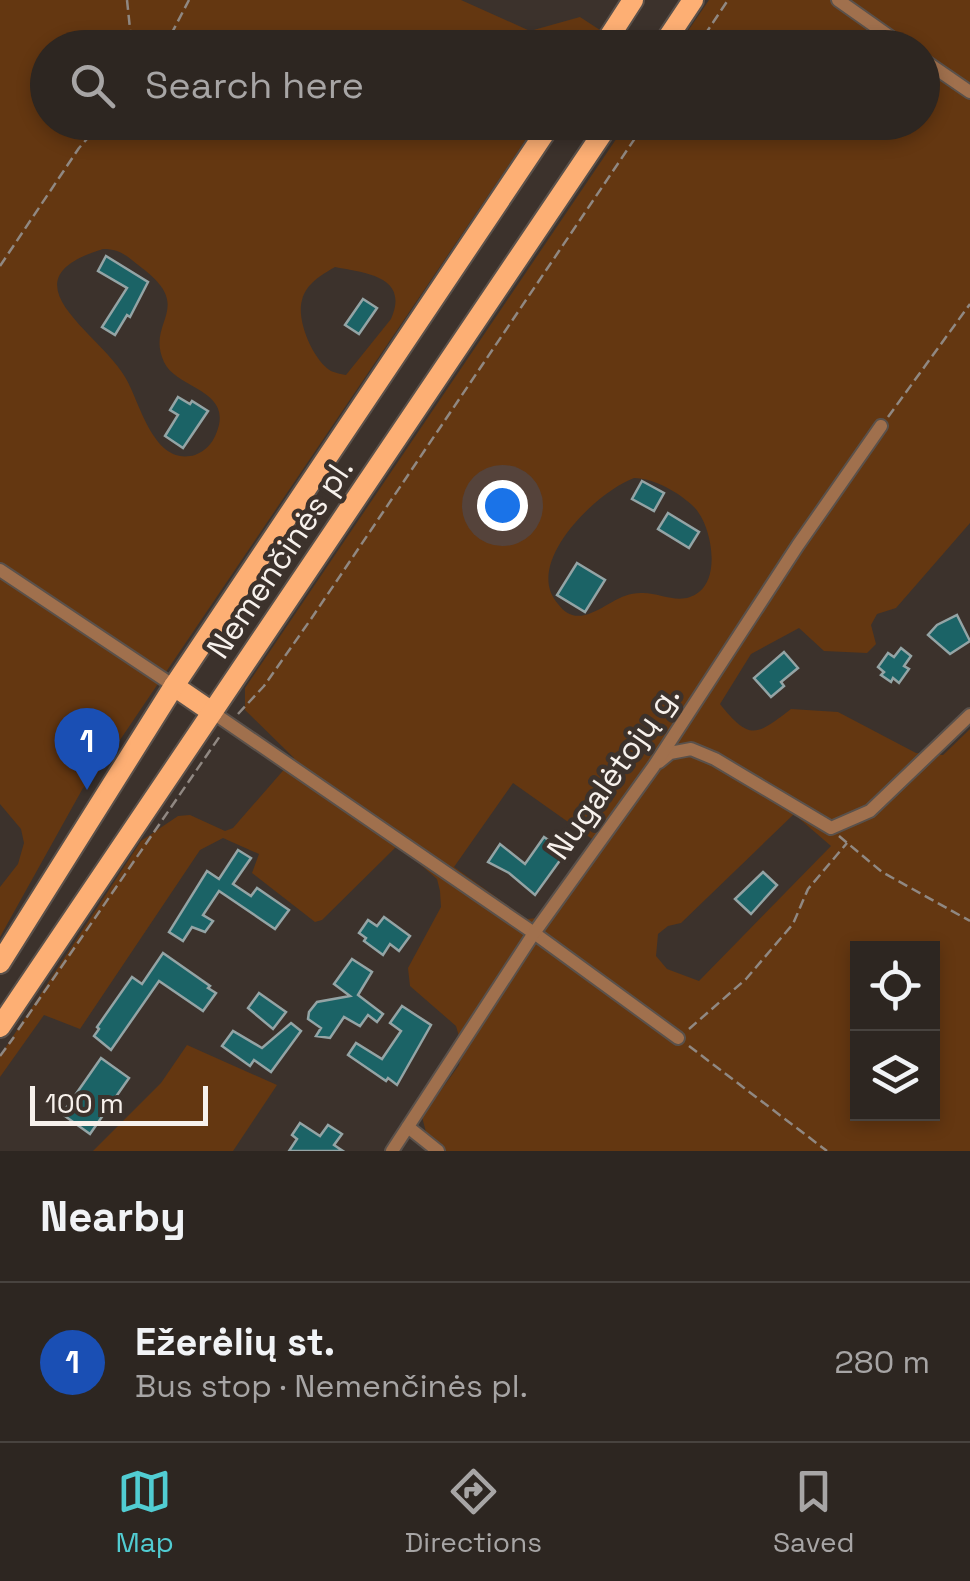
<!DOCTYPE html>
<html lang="en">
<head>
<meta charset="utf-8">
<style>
  :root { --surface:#2d2621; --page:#39322e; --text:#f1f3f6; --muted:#a7a5a5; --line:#48433f; --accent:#51ccd2 }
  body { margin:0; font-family:"Space Grotesk",sans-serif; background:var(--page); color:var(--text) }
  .controls { position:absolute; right:30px; bottom:30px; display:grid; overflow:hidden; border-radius:0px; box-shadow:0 5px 15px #0003 }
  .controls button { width:90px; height:90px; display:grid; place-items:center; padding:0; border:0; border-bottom:2px solid var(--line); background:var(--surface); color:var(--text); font:50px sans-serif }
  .scale { position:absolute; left:30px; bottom:25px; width:178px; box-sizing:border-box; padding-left:10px; border:5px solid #f7f1ec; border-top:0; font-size:28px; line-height:35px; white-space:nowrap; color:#f7f1ec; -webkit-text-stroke:8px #3c322c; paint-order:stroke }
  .you { position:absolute; left:502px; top:505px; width:35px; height:35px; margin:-25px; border:8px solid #fff; border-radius:50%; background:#1a73e8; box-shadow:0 0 0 15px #1a73e833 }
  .badge { display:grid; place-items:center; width:65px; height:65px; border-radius:50%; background:var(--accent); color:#fff; font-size:32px; font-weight:700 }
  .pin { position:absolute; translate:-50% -82px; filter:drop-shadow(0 2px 5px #0008) }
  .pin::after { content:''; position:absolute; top:52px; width:35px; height:30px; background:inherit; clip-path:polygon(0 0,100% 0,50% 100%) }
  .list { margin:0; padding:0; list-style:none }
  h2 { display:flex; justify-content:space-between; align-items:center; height:130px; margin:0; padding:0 40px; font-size:42px }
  h2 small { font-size:32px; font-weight:400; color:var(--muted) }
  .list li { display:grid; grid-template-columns:65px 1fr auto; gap:30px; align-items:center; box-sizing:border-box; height:160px; padding:0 40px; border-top:2px solid var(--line) }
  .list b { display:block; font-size:38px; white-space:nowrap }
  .list p { margin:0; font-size:32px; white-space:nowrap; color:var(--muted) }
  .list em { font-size:32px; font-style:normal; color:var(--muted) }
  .icon { flex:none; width:55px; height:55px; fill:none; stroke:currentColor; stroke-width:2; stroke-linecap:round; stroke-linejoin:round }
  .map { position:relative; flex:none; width:970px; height:1151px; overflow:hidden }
  .search { position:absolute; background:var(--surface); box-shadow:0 5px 15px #0003; left:30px; right:30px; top:30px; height:110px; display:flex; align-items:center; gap:25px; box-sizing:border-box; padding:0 35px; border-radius:55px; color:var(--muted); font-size:38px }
  .sheet { height:290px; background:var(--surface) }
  nav { display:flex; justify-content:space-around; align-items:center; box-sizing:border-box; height:140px; border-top:2px solid var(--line); background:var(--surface); font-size:28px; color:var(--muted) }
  nav a { display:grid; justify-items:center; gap:5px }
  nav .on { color:var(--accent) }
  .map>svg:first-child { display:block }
</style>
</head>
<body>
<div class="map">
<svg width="970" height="1151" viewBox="0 0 970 1151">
  <rect width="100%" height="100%" fill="#3c322c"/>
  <g fill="#643711" fill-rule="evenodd">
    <path d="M0,0H461L530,31L580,17L600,30L588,48H48V122L537,123L97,774L83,788L0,937V887L18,864L24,843L21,829L0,804ZM103,249C121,249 128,257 142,268C196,309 145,321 164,362C177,390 235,389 216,434C212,444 205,451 195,455C153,467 140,401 125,377C99,332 0,280 103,249ZM335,267C365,273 410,276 391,319L346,375C344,375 333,372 331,371C313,360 296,320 302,300C306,284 321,275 335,267Z"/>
    <path d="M709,0H970V523L896,608L877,614L871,625L876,644L867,653L824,651L799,628L751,654L720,704C750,742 757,735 791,709L838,712L916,753L943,755L970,729V1151H431L422,1117L459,1065L462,1047L456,1026L410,986L408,968L441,907L440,891L437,879L398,845L322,920L315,922L252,873L259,854L223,838L200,850L80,1029L44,1015L0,1077V1056L141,841L178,816L190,815L225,831L233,828L294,758L245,710V688L627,123L922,122V48L677,47ZM634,478C654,478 680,493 694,507C711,524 721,575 699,592C680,607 661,592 641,593C618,593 605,610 585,615C573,618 565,613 558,604C522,564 596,492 634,478ZM513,783L595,841L538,918L527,919L454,867ZM794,814L831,846L699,981L667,969L656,956L658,934L668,926L681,923ZM858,948H932V1114H858Z"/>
    <polygon points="187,1045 277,1085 233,1151 93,1151 161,1083"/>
  </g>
  <g fill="#1b6366" stroke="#94a4a5" stroke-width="2.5">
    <polygon points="106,256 148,282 130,317 127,315 115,335 102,327 127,288 98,271"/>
    <polygon points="363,299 377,308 359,334 345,325"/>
    <polygon points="178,397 190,404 192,401 208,411 183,448 165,436 178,415 170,410"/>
    <polygon points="642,481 664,493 654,511 632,499"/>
    <polygon points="668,513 699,532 689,548 658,529"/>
    <polygon points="577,563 605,580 585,612 557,595"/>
    <polygon points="957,615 970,641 950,654 928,635 937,625"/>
    <polygon points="901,648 911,656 904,666 909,669 899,683 893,678 891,682 881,675 884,672 878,667 888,653 894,657"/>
    <polygon points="784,652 798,668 781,682 784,686 771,697 754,678"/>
    <polygon points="544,837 566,852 535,895 509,873 488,862 500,844 525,864"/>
    <polygon points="238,850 251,858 233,884 251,896 257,888 289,910 275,929 219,891 203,915 213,921 205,932 192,927 183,941 169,932 207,871 219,879"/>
    <polygon points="763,872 777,885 751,914 735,899"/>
    <polygon points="384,917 410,936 399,951 390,944 383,955 364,941 366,938 359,933 368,920 377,926"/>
    <polygon points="163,953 210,986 208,988 216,993 203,1011 159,981 111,1050 94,1036 99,1029 97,1027 132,977 142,984"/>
    <polygon points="352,959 372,972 358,995 383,1014 377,1022 368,1015 360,1026 344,1017 330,1038 316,1036 321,1028 308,1019 309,1012 317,1002 350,996 334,984"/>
    <polygon points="259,993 286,1012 273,1029 248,1008"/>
    <polygon points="402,1006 431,1025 397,1085 388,1078 386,1081 348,1055 356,1043 382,1059 401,1031 390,1023"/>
    <polygon points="291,1023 301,1031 271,1072 254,1060 250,1066 222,1046 233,1031 262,1048"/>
    <polygon points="101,1058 129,1078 90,1134 62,1114"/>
    <polygon points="300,1123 320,1136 328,1125 342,1134 334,1145 343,1151 289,1151 297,1139 292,1135"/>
  </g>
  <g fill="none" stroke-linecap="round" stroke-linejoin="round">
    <defs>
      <g id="street">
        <polyline points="838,0 906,48"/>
        <polyline points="922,59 970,92"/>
        <polyline points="0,570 174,686"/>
        <polyline points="212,712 534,933 678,1038"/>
        <polyline points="659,762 670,753 691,749 715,759 831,828 870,811 970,715"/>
        <polyline points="408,1127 438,1151"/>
        <polyline points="392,1151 534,933 654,766 798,545 881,426"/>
      </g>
      <g id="primary">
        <polyline points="602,48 633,0"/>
        <polyline points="661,48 693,0"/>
        <polyline points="174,686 212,712"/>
        <polyline points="0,963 174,686 552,122"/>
        <polyline points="0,1027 610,122"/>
      </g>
    </defs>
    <use href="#street" stroke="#5a514b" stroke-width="16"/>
    <use href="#primary" stroke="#5a514b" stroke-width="24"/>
    <g stroke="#908882" stroke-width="2.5" stroke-dasharray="10 5" stroke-linecap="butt">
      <polyline points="127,0 132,48"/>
      <polyline points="164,48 189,0"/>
      <polyline points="696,48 728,0"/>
      <polyline points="0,266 79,148 102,122"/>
      <polyline points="888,417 970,304"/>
      <polyline points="238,714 264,686 311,619 646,122"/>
      <polyline points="839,836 882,872 970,921"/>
      <polyline points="689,1029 746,979 793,924 808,889 847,843"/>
      <polyline points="18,1030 220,736"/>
      <polyline points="689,1046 827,1151"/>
      <polyline points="0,1056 14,1037"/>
    </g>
    <use href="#street" stroke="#a0704d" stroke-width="12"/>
    <use href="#primary" stroke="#fdaf74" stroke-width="20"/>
  </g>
  <g text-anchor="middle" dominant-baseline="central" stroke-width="9" stroke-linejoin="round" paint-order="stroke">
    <g font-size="32" fill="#f7f1ec" stroke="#3c322c">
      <text transform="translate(280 558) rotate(-56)">Nemenčinės pl.</text>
      <text transform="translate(613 772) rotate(-55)">Nugalėtojų g.</text>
    </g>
  </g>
</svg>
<div class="controls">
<button><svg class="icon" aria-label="locate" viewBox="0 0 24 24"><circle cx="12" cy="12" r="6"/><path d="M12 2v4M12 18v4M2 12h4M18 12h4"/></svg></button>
<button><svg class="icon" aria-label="layers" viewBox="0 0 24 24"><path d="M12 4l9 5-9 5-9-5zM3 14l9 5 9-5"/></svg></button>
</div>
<div class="scale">100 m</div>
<div class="you"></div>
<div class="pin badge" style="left:87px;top:790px;background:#1a4fb4">1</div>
<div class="search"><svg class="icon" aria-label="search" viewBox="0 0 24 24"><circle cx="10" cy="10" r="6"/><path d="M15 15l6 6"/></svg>Search here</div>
</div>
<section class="sheet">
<h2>Nearby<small></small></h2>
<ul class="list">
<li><span class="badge" style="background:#1a4fb4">1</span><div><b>Ežerėlių st.</b><p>Bus stop · Nemenčinės pl.</p></div><em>280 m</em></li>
</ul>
</section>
<nav>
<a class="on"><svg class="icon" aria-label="map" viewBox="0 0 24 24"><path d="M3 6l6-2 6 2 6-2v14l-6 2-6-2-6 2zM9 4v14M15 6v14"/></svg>Map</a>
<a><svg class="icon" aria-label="directions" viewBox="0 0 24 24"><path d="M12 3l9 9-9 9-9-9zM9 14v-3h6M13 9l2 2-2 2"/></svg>Directions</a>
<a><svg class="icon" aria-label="saved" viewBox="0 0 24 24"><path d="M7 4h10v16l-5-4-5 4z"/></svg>Saved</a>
</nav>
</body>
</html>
